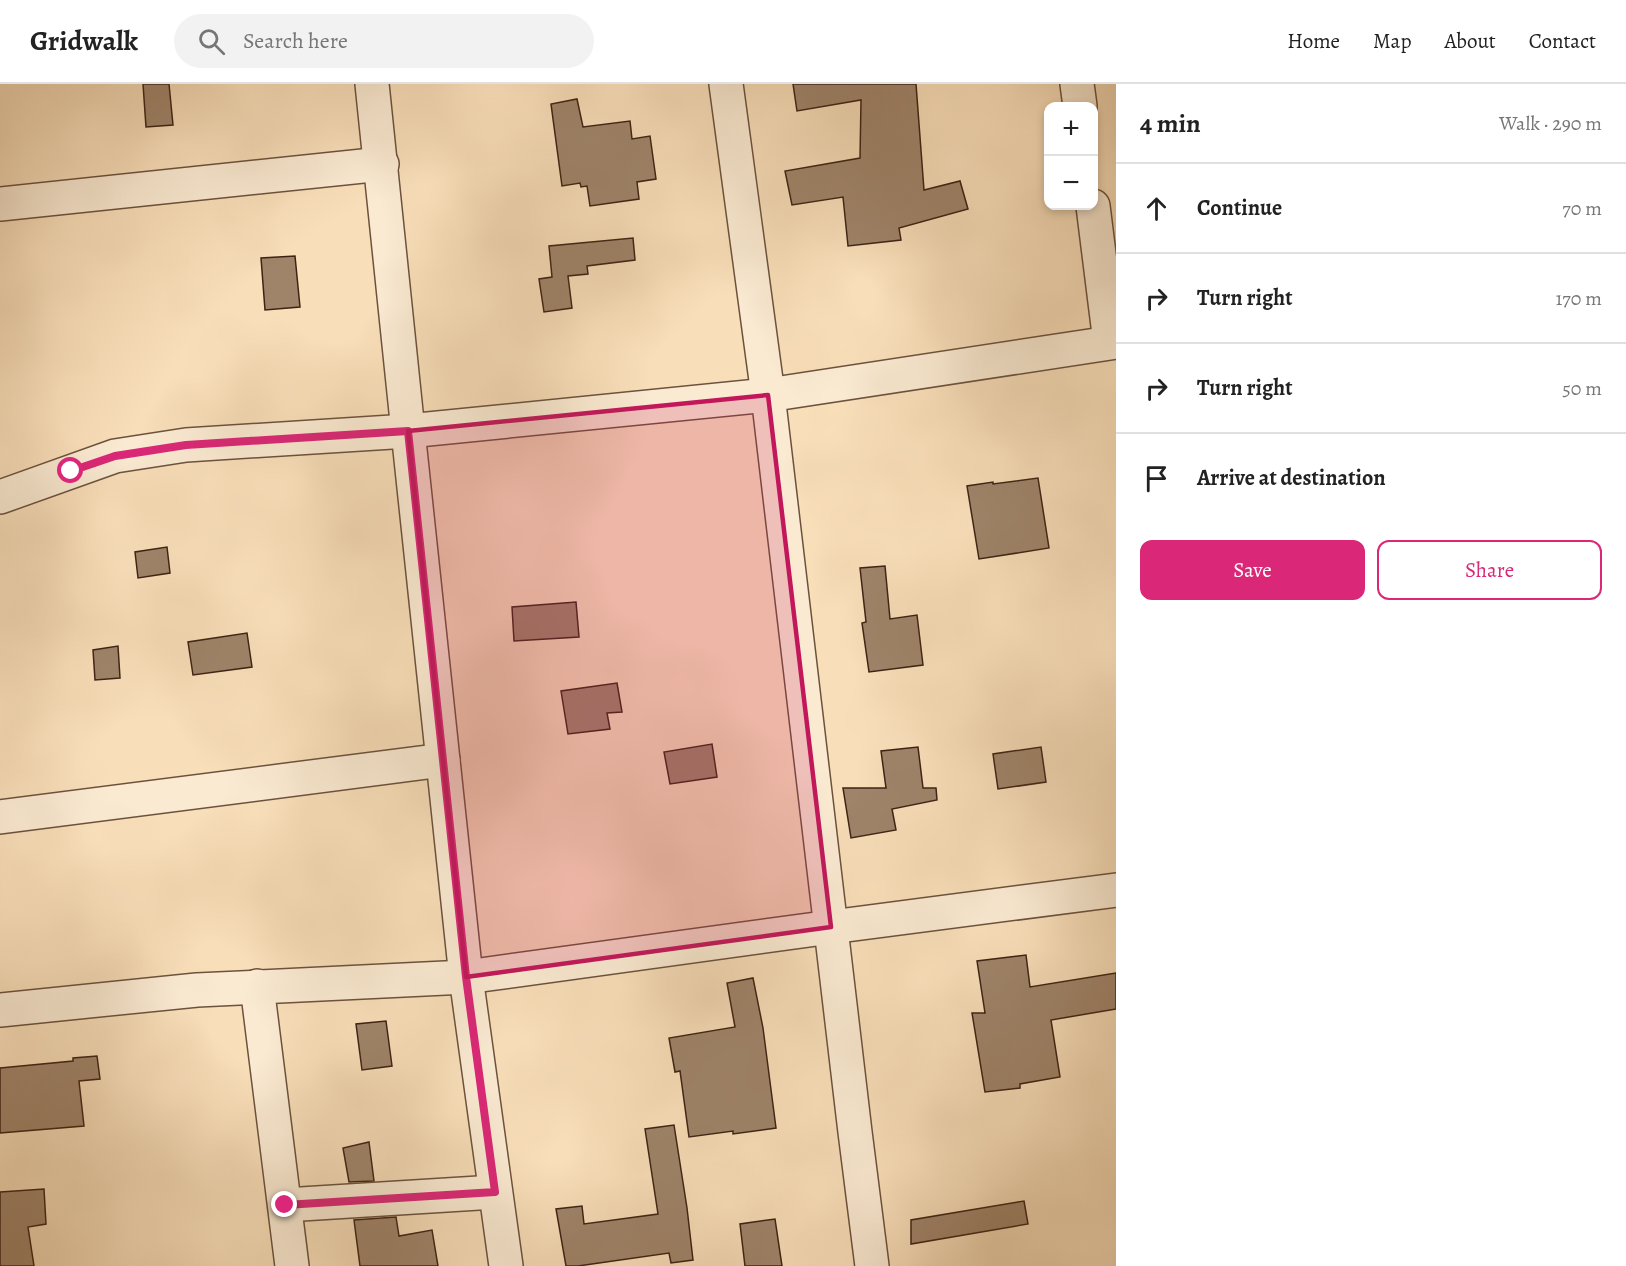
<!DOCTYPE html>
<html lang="en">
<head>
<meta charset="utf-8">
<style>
  :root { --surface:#fff; --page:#f2f2f2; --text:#222; --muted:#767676; --line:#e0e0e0; --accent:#db2777 }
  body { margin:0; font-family:Alegreya,serif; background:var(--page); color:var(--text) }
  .controls { position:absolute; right:18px; top:18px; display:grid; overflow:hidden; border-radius:12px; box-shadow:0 3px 9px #0003 }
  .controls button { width:54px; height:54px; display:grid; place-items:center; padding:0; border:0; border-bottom:2px solid var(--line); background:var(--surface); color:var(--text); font:30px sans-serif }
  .stop { position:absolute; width:18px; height:18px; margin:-14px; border:4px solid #db2777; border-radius:50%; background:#fff }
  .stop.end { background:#db2777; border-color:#fff; box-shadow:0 2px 6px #0008 }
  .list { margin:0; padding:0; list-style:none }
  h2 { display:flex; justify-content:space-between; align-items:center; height:78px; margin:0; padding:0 24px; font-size:26px }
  h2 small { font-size:20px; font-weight:400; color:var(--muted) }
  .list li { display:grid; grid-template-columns:39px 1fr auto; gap:18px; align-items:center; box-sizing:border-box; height:90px; padding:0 24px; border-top:2px solid var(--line) }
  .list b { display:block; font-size:22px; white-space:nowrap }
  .list em { font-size:20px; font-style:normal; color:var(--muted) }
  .actions { display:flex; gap:12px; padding:18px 24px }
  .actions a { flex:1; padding:14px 0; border:2px solid var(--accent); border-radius:12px; text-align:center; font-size:21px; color:var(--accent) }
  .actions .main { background:var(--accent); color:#fff }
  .icon { flex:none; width:33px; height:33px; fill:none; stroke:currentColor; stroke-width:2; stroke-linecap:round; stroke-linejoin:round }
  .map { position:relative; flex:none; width:1116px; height:1182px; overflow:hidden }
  header { display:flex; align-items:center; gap:36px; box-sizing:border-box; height:84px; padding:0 30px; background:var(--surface); border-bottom:2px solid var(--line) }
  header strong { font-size:28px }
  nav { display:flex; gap:33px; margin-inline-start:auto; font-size:21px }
  .search { width:420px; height:54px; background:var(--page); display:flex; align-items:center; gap:15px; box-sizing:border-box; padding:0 21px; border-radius:33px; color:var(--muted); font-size:22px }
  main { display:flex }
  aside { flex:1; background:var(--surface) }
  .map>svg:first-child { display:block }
</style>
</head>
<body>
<header>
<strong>Gridwalk</strong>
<div class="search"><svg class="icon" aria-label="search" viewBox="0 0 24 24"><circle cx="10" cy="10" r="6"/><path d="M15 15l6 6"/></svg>Search here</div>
<nav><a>Home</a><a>Map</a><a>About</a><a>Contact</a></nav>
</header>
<main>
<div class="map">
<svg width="1116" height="1182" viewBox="0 0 1116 1182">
  <rect width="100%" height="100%" fill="#f8deb9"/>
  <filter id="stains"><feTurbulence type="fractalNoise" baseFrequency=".00333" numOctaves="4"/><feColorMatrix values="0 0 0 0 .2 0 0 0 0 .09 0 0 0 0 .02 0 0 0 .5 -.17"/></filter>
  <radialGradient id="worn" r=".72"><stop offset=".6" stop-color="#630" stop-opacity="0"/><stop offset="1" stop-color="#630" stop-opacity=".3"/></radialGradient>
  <g fill="#9f846a" stroke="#3e2314" stroke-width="1.5">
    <polygon points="143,0 169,0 173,41 146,43"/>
    <polygon points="793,0 916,0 924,106 960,97 968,125 899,144 901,156 848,162 843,113 792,121 785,87 860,74 861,16 797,27"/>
    <polygon points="577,15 583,43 630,37 632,55 650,52 656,95 637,98 639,115 590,122 587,102 581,103 580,99 562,102 551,20"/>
    <polygon points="633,154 635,176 587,182 588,190 568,192 572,224 544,228 539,195 552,193 549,162"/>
    <polygon points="295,172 300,223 265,226 261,174"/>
    <polygon points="1038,394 1049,464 979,475 967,402 993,398 993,400"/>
    <polygon points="167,463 170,489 138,494 135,468"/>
    <polygon points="885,482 890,535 917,531 923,581 869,588 862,539 866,538 860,484"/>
    <polygon points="576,518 579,553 514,557 512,523"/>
    <polygon points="247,549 252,583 193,591 188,558"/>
    <polygon points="118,562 120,594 95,596 93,566"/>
    <polygon points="617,599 622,628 607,629 610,645 568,650 561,607"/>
    <polygon points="712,660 717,693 670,700 664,668"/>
    <polygon points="918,663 923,704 936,704 937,716 892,725 896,746 851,754 843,704 886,704 881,667"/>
    <polygon points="1041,663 1046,698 998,705 993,670"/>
    <polygon points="1026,871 1030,903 1116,889 1116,925 1051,936 1060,993 1020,1000 1020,1004 985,1008 972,929 985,929 977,877"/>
    <polygon points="753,894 763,944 776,1044 733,1050 733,1047 689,1053 680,987 675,988 669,954 735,943 727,899"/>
    <polygon points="386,937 392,982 362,986 356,940"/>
    <polygon points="97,972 100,995 79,997 84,1042 0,1049 0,984 73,977 73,974"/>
    <polygon points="674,1041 687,1124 693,1176 671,1179 669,1169 578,1182 566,1182 556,1125 582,1122 584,1140 658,1130 645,1045"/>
    <polygon points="369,1058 374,1097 349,1098 343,1064"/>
    <polygon points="44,1105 46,1140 28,1143 34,1182 0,1182 0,1108"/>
    <polygon points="1024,1117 1028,1140 911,1160 911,1136"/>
    <polygon points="396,1133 399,1152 432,1146 438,1182 360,1182 354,1136"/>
    <polygon points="775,1135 782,1182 745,1182 740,1140"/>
  </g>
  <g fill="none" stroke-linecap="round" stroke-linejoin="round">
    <defs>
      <g id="minor">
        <polyline points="372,0 408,347 466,893 506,1182"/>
        <polyline points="726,0 768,311 855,1048 872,1182"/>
        <polyline points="1077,0 1080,22"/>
        <polyline points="0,120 382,80"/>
        <polyline points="1093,122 1110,258"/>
        <polyline points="0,413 115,372 186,361 408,347 768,311 1116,258"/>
        <polyline points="0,733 443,676"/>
        <polyline points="257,902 292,1182"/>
        <polyline points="0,926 197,906 466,893 831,843 1116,806"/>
        <polyline points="285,1121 495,1108"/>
      </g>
    </defs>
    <use href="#minor" stroke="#6c523d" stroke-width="36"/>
    <use href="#minor" stroke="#faead2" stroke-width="33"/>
  </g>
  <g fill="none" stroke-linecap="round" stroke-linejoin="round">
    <polyline stroke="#db2777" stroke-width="8" points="71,387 115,372 186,361 408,347 466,893 495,1108 285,1121"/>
  </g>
  <path fill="#c2185b" fill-opacity="0.2" stroke="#c2185b" stroke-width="4.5" stroke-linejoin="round" d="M768,311L831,843L466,893L408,347Z"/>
  <rect width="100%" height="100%" filter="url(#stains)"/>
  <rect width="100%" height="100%" fill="url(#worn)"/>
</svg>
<div class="controls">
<button>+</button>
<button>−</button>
</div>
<div class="stop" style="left:71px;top:387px"></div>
<div class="stop end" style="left:285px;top:1121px"></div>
</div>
<aside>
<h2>4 min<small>Walk · 290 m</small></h2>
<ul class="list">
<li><svg class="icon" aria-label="ahead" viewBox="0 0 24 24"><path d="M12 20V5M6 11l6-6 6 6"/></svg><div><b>Continue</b></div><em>70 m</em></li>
<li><svg class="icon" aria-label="right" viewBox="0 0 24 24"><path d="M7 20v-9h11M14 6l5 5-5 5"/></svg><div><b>Turn right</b></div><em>170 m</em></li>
<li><svg class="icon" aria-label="right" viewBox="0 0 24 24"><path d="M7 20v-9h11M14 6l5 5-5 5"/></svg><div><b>Turn right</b></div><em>50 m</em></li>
<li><svg class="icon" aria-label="arrive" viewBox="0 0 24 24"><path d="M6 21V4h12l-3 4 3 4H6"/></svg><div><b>Arrive at destination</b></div></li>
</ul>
<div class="actions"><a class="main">Save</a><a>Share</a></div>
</aside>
</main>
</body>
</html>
